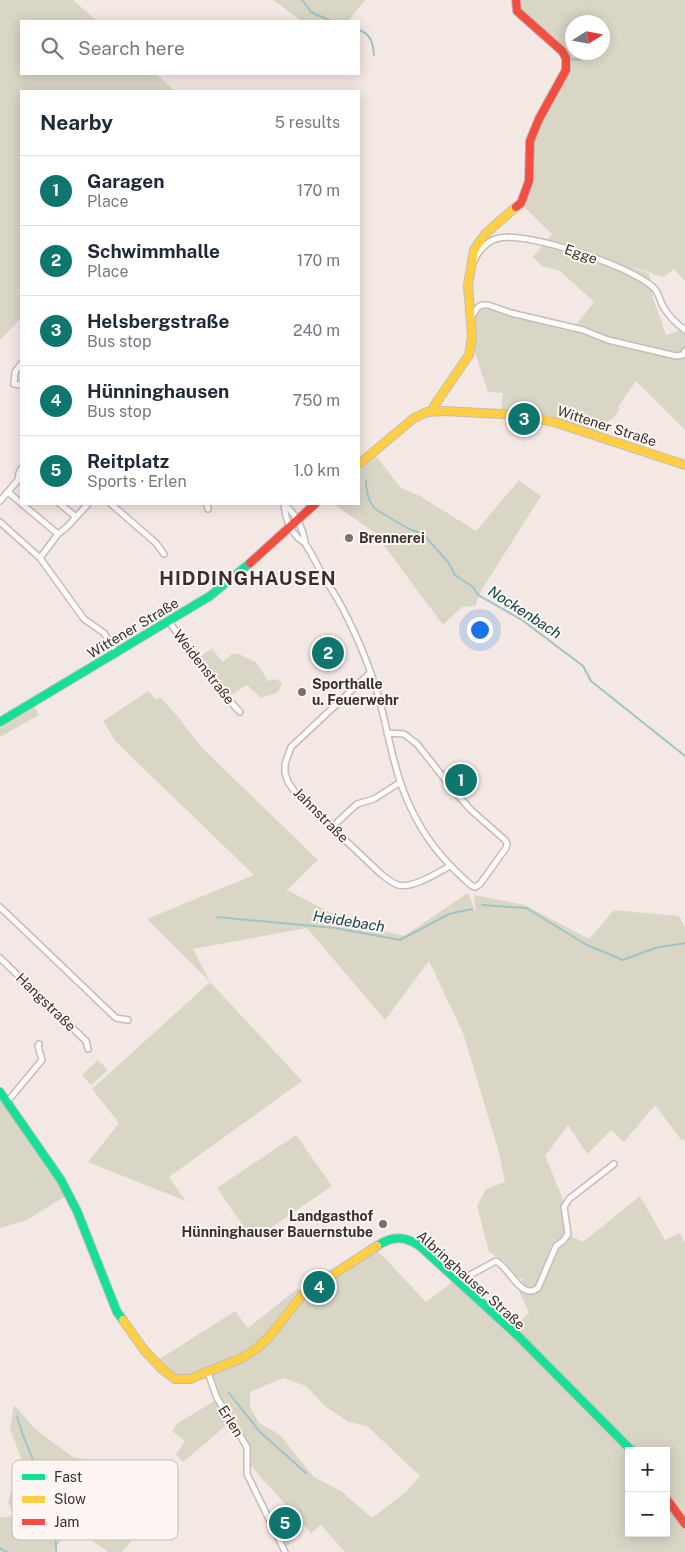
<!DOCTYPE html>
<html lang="en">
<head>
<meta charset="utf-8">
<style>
  :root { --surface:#fff; --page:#f6f6f7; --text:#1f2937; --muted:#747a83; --line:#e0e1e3; --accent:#0f766e }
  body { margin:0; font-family:"Public Sans",sans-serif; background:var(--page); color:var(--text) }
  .controls { position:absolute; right:15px; bottom:15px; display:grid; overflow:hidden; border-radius:0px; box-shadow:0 2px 12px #0003 }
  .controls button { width:45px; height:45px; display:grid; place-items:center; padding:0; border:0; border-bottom:1px solid var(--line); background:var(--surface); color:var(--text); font:25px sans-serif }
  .compass { position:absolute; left:565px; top:15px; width:45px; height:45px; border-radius:50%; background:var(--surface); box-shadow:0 2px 12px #0003; rotate:79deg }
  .you { position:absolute; left:479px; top:629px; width:18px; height:18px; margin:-12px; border:4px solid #fff; border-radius:50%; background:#1a73e8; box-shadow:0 0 0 8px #1a73e833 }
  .badge { display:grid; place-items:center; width:32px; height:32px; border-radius:50%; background:var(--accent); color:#fff; font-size:16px; font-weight:700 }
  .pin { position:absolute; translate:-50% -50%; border:2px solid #fff; box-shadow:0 1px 5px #0006 }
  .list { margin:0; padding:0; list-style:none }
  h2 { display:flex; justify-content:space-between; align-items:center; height:65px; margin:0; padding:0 20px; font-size:21px }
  h2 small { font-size:16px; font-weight:400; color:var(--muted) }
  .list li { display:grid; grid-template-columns:32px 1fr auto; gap:15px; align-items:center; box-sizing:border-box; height:70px; padding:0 20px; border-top:1px solid var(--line) }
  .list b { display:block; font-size:19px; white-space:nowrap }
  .list p { margin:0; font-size:16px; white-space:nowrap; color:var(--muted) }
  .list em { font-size:16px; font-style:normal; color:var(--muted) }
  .icon { flex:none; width:28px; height:28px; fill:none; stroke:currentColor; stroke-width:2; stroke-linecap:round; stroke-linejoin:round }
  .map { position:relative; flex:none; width:685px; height:1552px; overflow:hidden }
  .search { position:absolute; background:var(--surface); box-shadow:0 2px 12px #0003; left:20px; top:20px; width:340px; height:55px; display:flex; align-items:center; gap:12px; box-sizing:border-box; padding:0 18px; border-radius:0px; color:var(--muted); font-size:19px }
  .panel { position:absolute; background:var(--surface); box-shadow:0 2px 12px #0003; left:20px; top:90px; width:340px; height:415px; border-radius:0px }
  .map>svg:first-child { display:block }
</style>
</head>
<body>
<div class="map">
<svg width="685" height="1552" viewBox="0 0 685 1552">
  <rect width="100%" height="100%" fill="#f4e8e4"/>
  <g fill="#dad6c6" fill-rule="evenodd">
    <polygon points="0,0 73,0 97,21 21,21 21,74 156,74 175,91 21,91 21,318 0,340"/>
    <polygon points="273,0 365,0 348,21 302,21"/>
    <path d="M517,0H685V281L674,269L663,277L627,265L649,274L653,298L666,335L685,329V430L636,381L618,407L620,409L615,416L595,432C562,421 535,414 501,410L503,393L488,392L473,347V320L480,308L487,306L556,328L571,331L594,302L560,271L542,266L533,257L552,234L522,205L532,144L540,120L568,61L519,10ZM572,22H602V52H572Z"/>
    <polygon points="375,455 401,488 420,496 476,531 519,480 541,496 481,591 475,606 462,607 443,625 374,532 333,504 359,504 359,471"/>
    <polygon points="212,648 222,662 232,654 239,654 257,663 268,681 277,679 282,684 278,692 261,698 247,685 230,695 200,657"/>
    <polygon points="148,691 157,700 160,697 179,718 201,747 318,860 287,890 349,922 404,936 468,893 475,911 477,911 475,908 474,895 525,905 589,939 614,910 679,916 685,928 685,1139 682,1141 655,1105 624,1142 611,1130 587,1154 568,1125 545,1156 563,1199 562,1211 566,1234 554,1245 555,1249 567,1240 569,1235 583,1242 640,1196 665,1240 680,1233 685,1243 685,1520 666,1493 666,1451 636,1451 513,1328 529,1313 517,1286 523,1279 516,1279 505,1262 489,1252 477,1206 486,1189 505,1182 498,1149 463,1033 429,961 385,1020 307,928 193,949 210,982 302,1081 169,1177 186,1201 88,1162 119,1123 92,1089 210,982 147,919 254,875 116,742 103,721"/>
    <polygon points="34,707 39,715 0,737 0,728"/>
    <polygon points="98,1060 108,1070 91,1085 82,1075"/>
    <polygon points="0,1096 54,1173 66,1196 25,1221 0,1228"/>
    <polygon points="296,1135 332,1186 253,1240 217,1188"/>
    <path d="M376,1249L426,1302L454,1281L458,1283L593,1414L629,1453V1533H666V1504L685,1530V1552H345L321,1525L311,1533L250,1465L249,1447L217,1393L208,1370C180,1379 179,1381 158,1360L235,1311L248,1328L298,1288L301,1294L296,1306L313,1290ZM283,1378L306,1386L326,1407L349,1422L367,1426L420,1476L406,1492L372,1518L341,1491L314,1477L279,1434L259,1423L250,1407V1392Z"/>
    <polygon points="216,1400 229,1423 183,1462 176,1454 185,1441 172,1431 178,1423"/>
    <polygon points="14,1405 35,1429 73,1457 134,1468 136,1482 161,1506 122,1552 108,1552 72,1526 53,1552 0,1552 0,1518 14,1516 8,1503 11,1491 19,1482 23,1463 10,1429"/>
    <polygon points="281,1506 303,1531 286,1547 270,1514"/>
  </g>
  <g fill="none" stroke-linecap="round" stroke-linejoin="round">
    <g stroke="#9fc3c6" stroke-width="2">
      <polyline points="302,0 311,12 331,21"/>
      <path d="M359,30C371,34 373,43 374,55"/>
      <polyline points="570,59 580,60"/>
      <path d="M366,480C366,490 368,501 375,509L409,529L423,534L448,562L455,575L473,587L478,595L522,620L583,666L591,681L685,756"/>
      <polyline points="482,905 526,908 587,945 623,960 655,948 685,943"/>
      <polyline points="217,917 335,928 400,940 449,914 472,909"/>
      <polyline points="229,1393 260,1432 306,1473"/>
      <polyline points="17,1417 23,1435 37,1470 55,1505 56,1552"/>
      <polyline points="0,1548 7,1552"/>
    </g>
    <defs>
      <g id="street">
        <path d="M474,261C479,250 488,240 499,238C530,232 631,266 654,288C659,293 660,302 664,308C669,316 677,324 685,330"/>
        <polyline points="471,318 478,307 482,305 488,305 511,313 583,330 608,340 676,356 683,355 685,351"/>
        <polyline points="21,364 15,372 14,384 21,385"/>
        <polyline points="8,492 21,503"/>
        <polyline points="0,501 18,480 19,473 21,469"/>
        <polyline points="22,504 58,534"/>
        <polyline points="60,504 76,517"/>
        <polyline points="111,504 156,543 164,554"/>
        <polyline points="207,504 208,509"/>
        <path d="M284,504C285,517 288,528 298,538C301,540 304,541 306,545C312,554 316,563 321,572C329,586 339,600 346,615C361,645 374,677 382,710C392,751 397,785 418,822C431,846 451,868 472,886L475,887L480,884L506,848L507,844L505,840L471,810L455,792L417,744L404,734L387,733"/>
        <path d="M284,504C295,513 303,528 305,542"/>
        <polyline points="0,522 40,558 84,619 104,633 117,653"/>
        <polyline points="40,558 58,534 67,527 88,504"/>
        <polyline points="169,622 227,698 240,712"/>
        <path d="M370,673L291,747L285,764V773L288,782L295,792L305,802L381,874C386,878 392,883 398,885C412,889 437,873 450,866"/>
        <polyline points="332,827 357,804 374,799 399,783"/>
        <polyline points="0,907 116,1018 128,1020"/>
        <polyline points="0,958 86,1041 88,1049"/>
        <polyline points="7,1102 42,1060 38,1046 39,1044"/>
        <path d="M459,1281L496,1261C510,1268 521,1301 538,1288L556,1246L563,1241L568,1234L564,1207L569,1199L614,1164"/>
        <polyline points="208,1373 217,1398 247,1447 247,1474 285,1552"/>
      </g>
      <g id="fast">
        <polyline points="0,722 210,596 250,563"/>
        <polyline points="0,1092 61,1180 77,1211 117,1312 123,1320"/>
        <path d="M377,1246C393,1235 406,1236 421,1247L517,1335L632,1451"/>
      </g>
      <g id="slow">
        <polyline points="433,411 434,406 469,355 472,337 468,285 474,250 486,233 516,207"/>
        <polyline points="359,464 414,418 427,412 444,411 522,415 557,423 685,465"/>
        <polyline points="123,1320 144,1350 163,1370 175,1379 190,1379 244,1357 257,1348 269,1337 303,1294 377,1246"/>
      </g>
      <g id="jam">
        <polyline points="516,0 517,11 562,51 566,58 566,70 539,119 530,141 529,181 521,203 516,207"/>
        <polyline points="250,563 315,504"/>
        <polyline points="666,1498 685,1524"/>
      </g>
    </defs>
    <use href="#street" stroke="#c5bcb9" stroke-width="8"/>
    <use href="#fast" stroke="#c5bcb9" stroke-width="10"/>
    <use href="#slow" stroke="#c5bcb9" stroke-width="10"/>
    <use href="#jam" stroke="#c5bcb9" stroke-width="10"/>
    <use href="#street" stroke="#fdfcfb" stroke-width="5"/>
    <use href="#fast" stroke="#16e098" stroke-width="8"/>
    <use href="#slow" stroke="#ffcf43" stroke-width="8"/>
    <use href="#jam" stroke="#f24e42" stroke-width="8"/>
  </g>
  <g fill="#7a706d" stroke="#fef6f2" stroke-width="2">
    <circle cx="349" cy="538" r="5"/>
    <circle cx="302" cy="692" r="5"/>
    <circle cx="383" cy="1224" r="5"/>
  </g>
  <g text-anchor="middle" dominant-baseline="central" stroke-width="4" stroke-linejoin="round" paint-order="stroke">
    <g font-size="14" fill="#38302d" stroke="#fef6f2">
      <text transform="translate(581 254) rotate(19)">Egge</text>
      <text transform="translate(607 426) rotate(18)">Wittener Straße</text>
      <text transform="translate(133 628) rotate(-31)">Wittener Straße</text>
      <text transform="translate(204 667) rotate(52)">Weidenstraße</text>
      <text transform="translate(321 815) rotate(45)">Jahnstraße</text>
      <text transform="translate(46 1002) rotate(44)">Hangstraße</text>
      <text transform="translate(471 1280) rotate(42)">Albringhauser Straße</text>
      <text transform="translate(231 1421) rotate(58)">Erlen</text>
    </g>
    <g font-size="14" font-weight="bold" fill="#38302d" stroke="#fef6f2" text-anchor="start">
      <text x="359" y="538">Brennerei</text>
      <text x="312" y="684">Sporthalle<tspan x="312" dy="16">u. Feuerwehr</tspan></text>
      <text x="373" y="1216" text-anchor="end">Landgasthof<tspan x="373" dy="16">Hünninghauser Bauernstube</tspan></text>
    </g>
    <g font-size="15" font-style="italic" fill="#11464a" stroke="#fef6f2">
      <text transform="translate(525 612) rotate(33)">Nockenbach</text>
      <text transform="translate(349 921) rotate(9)">Heidebach</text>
    </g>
    <g font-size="19" font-weight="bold" letter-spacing="1" fill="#38302d" stroke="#fef6f2">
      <text x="248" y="578">HIDDINGHAUSEN</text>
    </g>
  </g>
  <rect x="12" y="1460" width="166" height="80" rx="8" fill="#fef6f2" stroke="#c3bbb7" stroke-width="1"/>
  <rect x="22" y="1474" width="23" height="6" fill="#16e098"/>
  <rect x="22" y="1496" width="23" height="7" fill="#ffcf43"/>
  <rect x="22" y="1519" width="23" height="6" fill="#f24e42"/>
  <g font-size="14" fill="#38302d">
    <text x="54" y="1482">Fast</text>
    <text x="54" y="1504">Slow</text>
    <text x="54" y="1527">Jam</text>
  </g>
</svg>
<div class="controls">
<button>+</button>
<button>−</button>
</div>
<svg class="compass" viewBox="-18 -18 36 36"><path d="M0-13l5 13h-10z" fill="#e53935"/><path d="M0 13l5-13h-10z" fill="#747a83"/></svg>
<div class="you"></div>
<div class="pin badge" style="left:461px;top:780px">1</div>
<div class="pin badge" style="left:328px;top:653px">2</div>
<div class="pin badge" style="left:524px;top:419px">3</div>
<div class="pin badge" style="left:319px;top:1287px">4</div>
<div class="pin badge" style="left:285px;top:1523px">5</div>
<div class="search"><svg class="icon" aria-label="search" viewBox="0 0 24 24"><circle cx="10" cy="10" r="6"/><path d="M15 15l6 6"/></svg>Search here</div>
<section class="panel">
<h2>Nearby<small>5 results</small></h2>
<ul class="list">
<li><span class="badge">1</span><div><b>Garagen</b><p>Place</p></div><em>170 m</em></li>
<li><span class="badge">2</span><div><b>Schwimmhalle</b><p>Place</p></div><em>170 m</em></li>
<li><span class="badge">3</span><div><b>Helsbergstraße</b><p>Bus stop</p></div><em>240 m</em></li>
<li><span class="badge">4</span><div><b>Hünninghausen</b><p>Bus stop</p></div><em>750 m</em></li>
<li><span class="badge">5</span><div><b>Reitplatz</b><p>Sports · Erlen</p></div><em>1.0 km</em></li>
</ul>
</section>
</div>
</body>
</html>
